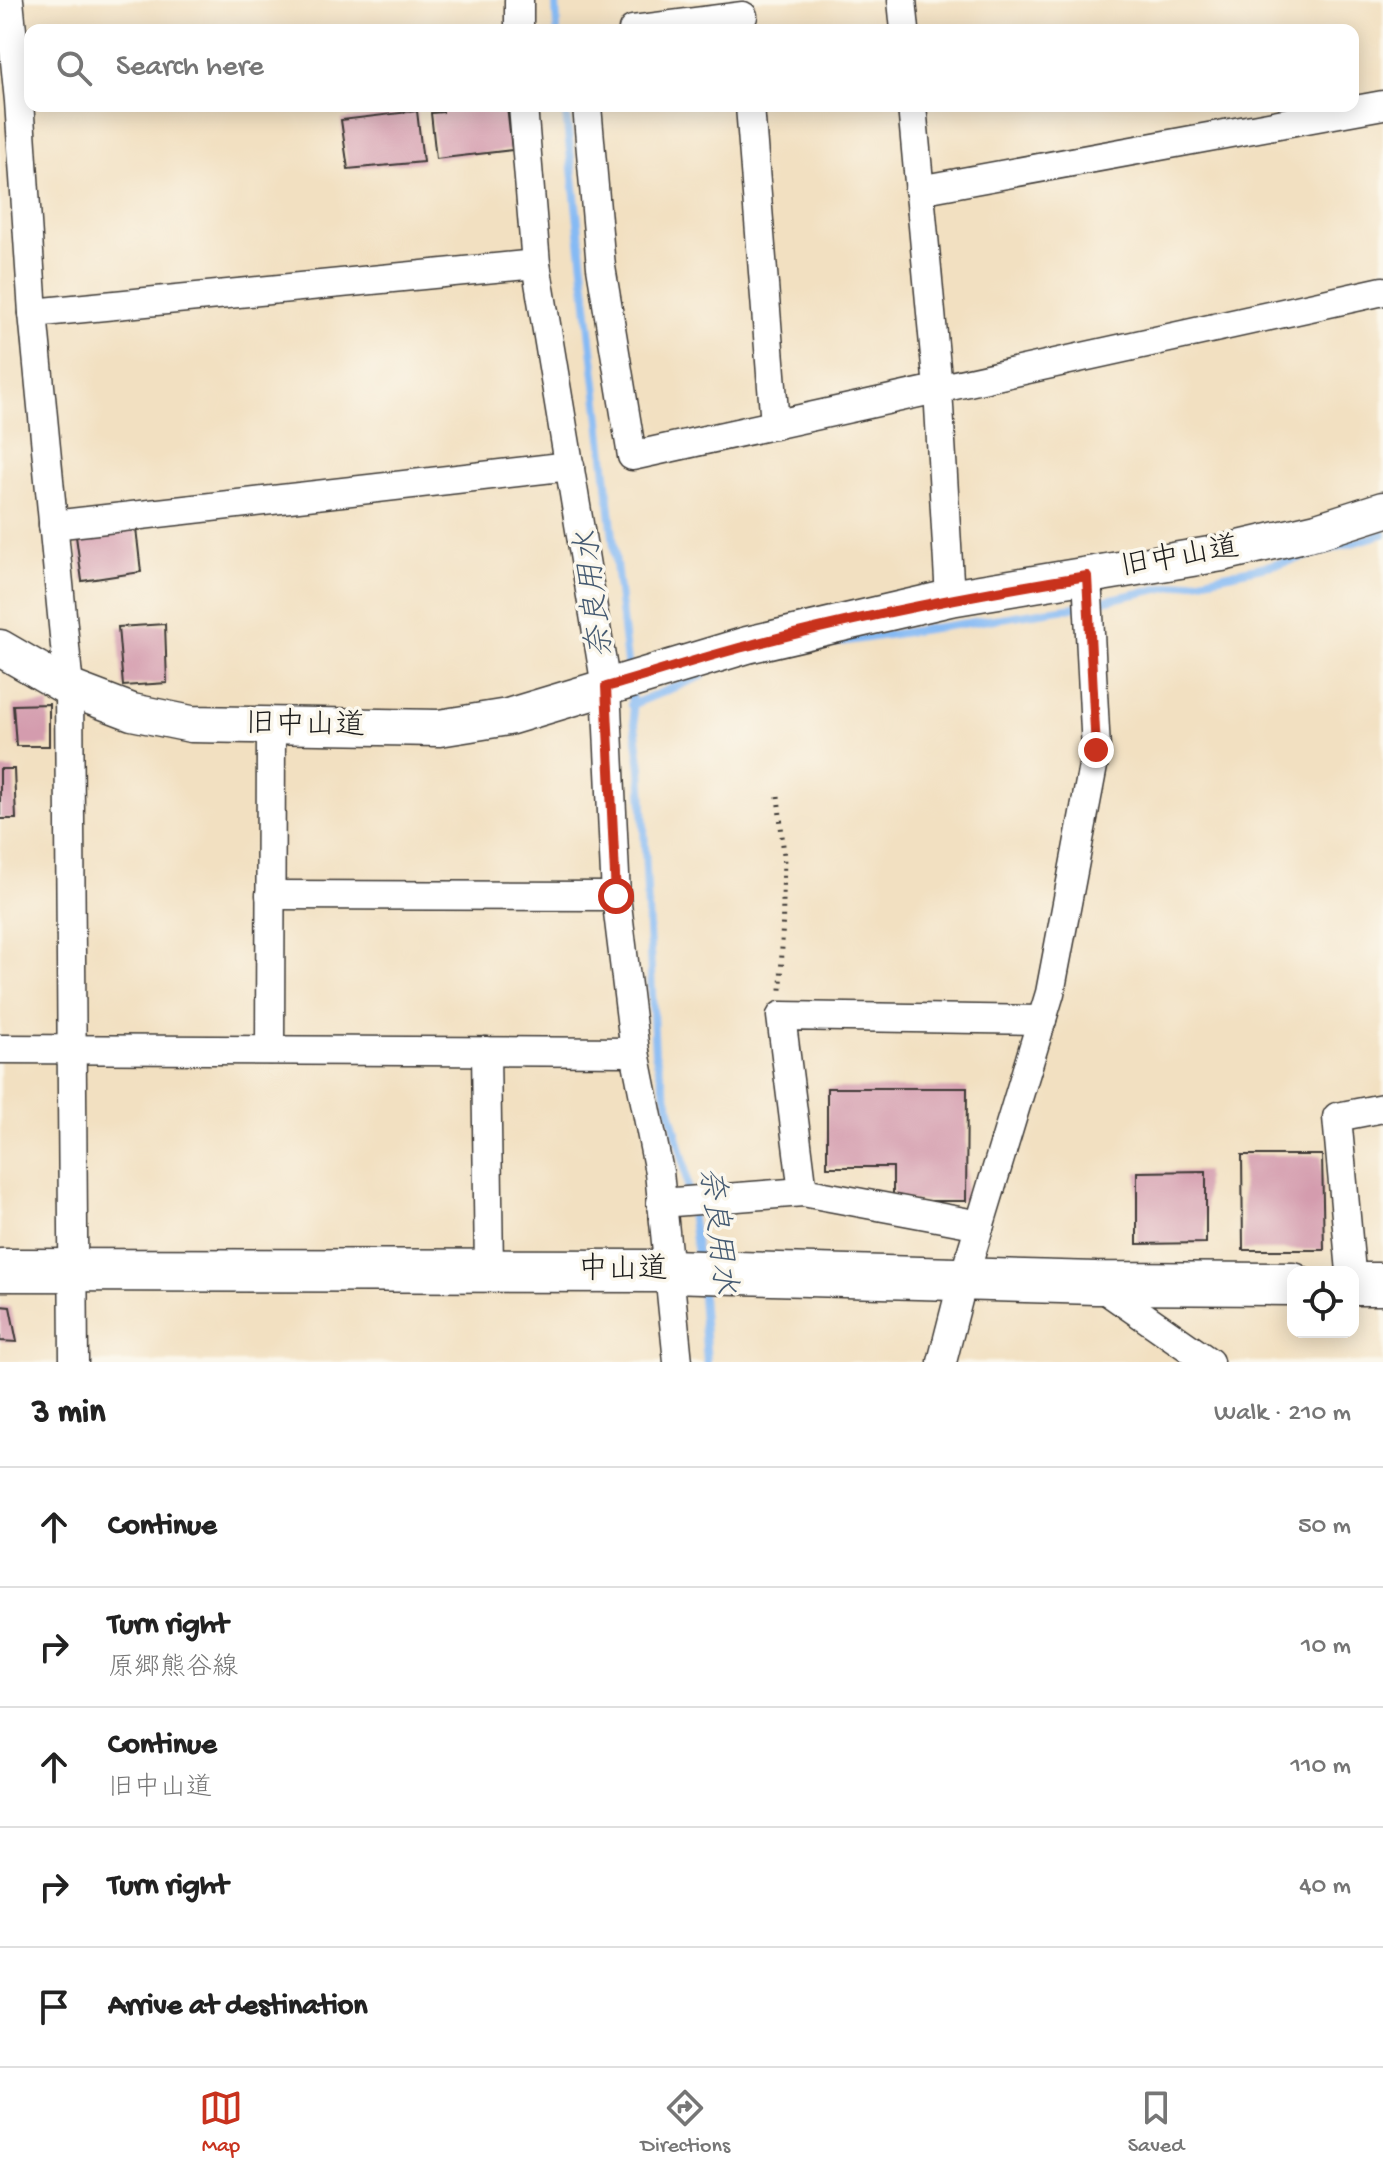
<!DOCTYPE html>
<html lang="en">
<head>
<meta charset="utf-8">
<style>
  :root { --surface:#fff; --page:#f6f6f6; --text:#222; --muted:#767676; --line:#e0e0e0; --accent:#c8321e }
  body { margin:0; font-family:"Gochi Hand","Klee One",sans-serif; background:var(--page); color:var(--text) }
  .controls { position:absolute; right:24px; bottom:24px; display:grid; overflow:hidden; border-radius:16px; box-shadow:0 4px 20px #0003 }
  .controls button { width:72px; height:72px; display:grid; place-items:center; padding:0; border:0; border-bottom:2px solid var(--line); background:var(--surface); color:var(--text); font:40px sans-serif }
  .stop { position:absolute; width:24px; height:24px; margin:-18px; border:6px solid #c8321e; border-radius:50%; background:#fff }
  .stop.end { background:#c8321e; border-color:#fff; box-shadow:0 2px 8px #0008 }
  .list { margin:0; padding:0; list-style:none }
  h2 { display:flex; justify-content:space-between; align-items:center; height:104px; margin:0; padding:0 32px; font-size:34px }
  h2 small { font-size:26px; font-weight:400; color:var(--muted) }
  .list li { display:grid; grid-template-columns:52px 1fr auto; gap:24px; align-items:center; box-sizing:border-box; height:120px; padding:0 32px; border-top:2px solid var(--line) }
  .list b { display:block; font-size:30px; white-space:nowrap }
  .list p { margin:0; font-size:26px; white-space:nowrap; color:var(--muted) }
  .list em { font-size:26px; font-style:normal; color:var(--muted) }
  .icon { flex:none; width:44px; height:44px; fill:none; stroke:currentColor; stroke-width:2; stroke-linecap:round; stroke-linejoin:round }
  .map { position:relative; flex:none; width:1383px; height:1362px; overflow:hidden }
  .search { position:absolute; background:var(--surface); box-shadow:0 4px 20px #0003; left:24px; right:24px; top:24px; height:88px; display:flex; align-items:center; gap:20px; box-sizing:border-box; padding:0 28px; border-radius:16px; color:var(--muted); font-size:30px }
  .sheet { height:704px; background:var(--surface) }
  nav { display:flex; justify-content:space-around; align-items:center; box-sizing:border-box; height:112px; border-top:2px solid var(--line); background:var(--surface); font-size:22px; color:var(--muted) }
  nav a { display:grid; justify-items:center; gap:4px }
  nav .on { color:var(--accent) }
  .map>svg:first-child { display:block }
</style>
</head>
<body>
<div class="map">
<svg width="1383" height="1362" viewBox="0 0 1383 1362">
  <rect width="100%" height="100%" fill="#fbf7ec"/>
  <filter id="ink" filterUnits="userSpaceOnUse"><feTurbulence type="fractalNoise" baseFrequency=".0125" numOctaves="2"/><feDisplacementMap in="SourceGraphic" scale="16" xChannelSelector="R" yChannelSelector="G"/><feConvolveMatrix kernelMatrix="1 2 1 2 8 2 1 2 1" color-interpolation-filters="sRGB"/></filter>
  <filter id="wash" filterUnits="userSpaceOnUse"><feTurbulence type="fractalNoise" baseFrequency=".006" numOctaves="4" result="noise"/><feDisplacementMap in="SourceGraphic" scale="32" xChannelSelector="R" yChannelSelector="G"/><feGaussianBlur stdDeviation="1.8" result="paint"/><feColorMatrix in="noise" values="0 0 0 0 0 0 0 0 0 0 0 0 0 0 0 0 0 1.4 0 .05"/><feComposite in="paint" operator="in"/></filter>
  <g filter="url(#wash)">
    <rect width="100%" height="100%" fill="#f2e0c1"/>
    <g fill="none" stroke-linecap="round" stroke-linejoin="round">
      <g stroke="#85baf4" stroke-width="8">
        <polyline points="556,0 557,30"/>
        <polyline points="565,106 628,672"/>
        <polyline points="827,644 1074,607 1290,561 1383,534"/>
        <polyline points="630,689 641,768 655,1053 684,1162 698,1262"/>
        <polyline points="631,705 702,676"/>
        <polyline points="701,1283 707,1362"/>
      </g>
    </g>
    <g id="blocks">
      <g fill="#d49cae">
        <polygon points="443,106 507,106 512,150 436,159 431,113 443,112"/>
        <polygon points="417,111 423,162 348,169 341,120"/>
        <polygon points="136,528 141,572 82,581 76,536"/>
        <polygon points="165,624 167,683 123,686 118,627"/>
        <polygon points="49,704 49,746 16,746 13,705"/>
        <polygon points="0,769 14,769 16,819 0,819"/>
        <polygon points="827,1088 967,1088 966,1201 893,1201 893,1167 827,1167"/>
        <polygon points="1242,1155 1322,1155 1324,1250 1243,1250"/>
        <polygon points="1206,1171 1206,1243 1137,1244 1137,1172"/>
        <polygon points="0,1306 10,1307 17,1342 0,1341"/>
      </g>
    </g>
  </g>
  <g filter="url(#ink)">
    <use href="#blocks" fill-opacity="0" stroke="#3c3935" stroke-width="2"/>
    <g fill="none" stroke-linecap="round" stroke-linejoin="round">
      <defs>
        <g id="minor">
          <polyline points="9,0 19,101 33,313 69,688 74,1362"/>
          <polyline points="902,0 905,30"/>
          <polyline points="519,30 519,0"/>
          <polyline points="633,30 743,16"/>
          <polyline points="523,106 536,264 606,687 616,896 635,1052 659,1172 678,1362"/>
          <polyline points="587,106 601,267 632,456 1383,291"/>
          <polyline points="750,106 775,425"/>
          <polyline points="912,106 938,389 950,598"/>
          <polyline points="919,190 1383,105"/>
          <polyline points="33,313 536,264"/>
          <polyline points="53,525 570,466"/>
          <polyline points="270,895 616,896"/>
          <polyline points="0,1049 635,1052"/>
          <polyline points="270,1050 271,727"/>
          <polyline points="486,1051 489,1271"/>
          <polyline points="803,1192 781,1016 1042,1020"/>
          <polyline points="661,1203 803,1192 980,1225"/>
          <polyline points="1351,1272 1337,1117 1383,1108"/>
          <polyline points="1096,1283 1209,1362"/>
          <polyline points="942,1362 963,1280 1050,993 1096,750 1087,576"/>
        </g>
        <polyline id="major" points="0,648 69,688 132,712 191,724 439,728 508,717 747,645 950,598 1222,553 1317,531 1383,510"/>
        <g id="highway">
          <polyline points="0,1270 668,1271 1096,1283 1293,1284"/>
          <polyline points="1353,1284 1383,1284"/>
        </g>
      </defs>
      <use href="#minor" stroke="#3c3935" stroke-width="31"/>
      <use href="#major" stroke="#3c3935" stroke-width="39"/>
      <use href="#highway" stroke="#3c3935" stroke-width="45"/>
      <polyline stroke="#3c3935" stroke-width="5" stroke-dasharray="2 6" stroke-linecap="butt" points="778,796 784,855 781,991"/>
      <use href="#minor" stroke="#fff" stroke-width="28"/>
      <use href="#major" stroke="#fff" stroke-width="36"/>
      <use href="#highway" stroke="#fff" stroke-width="42"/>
    </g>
  </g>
  <g fill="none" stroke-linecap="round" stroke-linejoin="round" filter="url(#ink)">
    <path stroke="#c8321e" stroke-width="10" d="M616,896L606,687C653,674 700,658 747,646C860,616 972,594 1087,576L1096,750"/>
  </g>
  <g text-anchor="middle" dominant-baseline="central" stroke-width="7" stroke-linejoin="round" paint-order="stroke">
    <g font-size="30" fill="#1c1c1c" stroke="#fbf7ec">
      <text transform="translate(1180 559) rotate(-10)">旧中山道</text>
      <text transform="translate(305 727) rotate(1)">旧中山道</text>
      <text x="623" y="1271">中山道</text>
    </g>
    <g font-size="32" font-style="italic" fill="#465b72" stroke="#fbf7ec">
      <text transform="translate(597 594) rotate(-97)">奈良用水</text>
      <text transform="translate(715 1231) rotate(83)">奈良用水</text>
    </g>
  </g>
</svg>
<div class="controls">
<button><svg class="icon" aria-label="locate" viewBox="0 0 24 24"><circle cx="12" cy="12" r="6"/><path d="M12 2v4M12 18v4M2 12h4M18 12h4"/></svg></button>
</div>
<div class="stop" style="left:616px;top:896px"></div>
<div class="stop end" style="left:1096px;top:750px"></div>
<div class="search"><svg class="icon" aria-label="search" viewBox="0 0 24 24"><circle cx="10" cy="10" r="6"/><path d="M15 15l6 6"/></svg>Search here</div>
</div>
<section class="sheet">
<h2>3 min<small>Walk · 210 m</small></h2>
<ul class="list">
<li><svg class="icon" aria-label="ahead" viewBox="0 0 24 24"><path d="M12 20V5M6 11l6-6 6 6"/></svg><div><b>Continue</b></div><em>50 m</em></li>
<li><svg class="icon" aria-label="right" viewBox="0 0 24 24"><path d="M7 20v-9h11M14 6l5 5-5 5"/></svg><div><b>Turn right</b><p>原郷熊谷線</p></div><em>10 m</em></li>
<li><svg class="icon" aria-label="ahead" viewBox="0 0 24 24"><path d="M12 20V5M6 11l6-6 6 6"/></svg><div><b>Continue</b><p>旧中山道</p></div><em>110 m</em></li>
<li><svg class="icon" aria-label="right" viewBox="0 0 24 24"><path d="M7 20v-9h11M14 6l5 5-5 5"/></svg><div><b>Turn right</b></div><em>40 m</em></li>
<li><svg class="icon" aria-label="arrive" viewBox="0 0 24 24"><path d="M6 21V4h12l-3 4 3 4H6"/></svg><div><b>Arrive at destination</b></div></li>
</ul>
</section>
<nav>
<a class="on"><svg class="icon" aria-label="map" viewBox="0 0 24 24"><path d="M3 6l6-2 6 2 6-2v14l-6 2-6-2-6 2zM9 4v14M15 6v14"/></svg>Map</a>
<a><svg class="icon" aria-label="directions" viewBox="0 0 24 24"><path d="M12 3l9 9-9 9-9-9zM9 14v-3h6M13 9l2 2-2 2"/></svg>Directions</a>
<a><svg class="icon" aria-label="saved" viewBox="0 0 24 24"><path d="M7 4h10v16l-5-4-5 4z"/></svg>Saved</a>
</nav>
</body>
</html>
